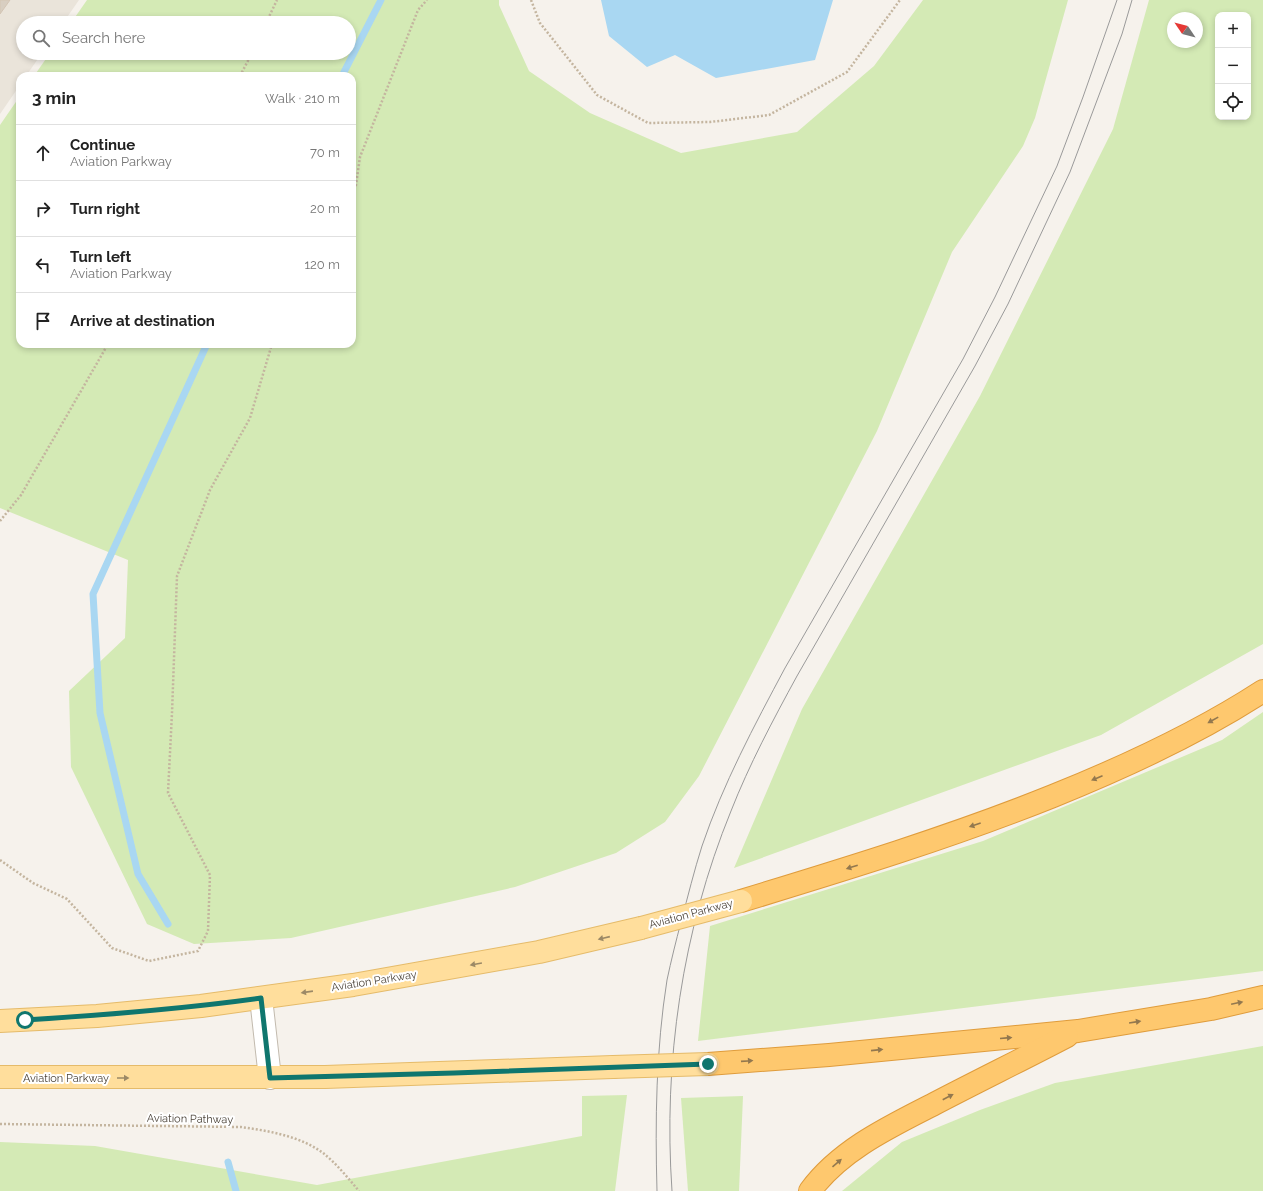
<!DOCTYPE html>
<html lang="en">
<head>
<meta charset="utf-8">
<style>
  :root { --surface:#fff; --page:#f6f6f6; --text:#222; --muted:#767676; --line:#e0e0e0 }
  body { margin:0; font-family:Raleway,sans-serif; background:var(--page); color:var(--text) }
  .controls { position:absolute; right:12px; top:12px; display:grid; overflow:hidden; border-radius:8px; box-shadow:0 2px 6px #0003 }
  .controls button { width:36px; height:36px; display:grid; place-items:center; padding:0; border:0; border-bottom:1px solid var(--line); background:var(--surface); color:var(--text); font:20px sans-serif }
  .compass { position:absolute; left:1167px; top:12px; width:36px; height:36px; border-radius:50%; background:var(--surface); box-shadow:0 2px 6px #0003; rotate:305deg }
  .stop { position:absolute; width:12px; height:12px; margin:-9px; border:3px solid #0f766e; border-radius:50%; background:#fff }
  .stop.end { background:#0f766e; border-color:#fff; box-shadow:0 1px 4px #0008 }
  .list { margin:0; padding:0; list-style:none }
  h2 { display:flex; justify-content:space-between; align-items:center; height:52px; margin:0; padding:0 16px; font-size:17px }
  h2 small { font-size:13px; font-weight:400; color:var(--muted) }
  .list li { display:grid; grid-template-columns:26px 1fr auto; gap:12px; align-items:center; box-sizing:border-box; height:56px; padding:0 16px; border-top:1px solid var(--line) }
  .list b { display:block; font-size:15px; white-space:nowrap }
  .list p { margin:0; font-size:13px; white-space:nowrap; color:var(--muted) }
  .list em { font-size:13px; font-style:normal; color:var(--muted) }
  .icon { flex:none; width:22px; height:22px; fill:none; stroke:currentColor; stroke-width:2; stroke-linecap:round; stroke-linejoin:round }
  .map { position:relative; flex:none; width:1263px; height:1191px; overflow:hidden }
  .search { position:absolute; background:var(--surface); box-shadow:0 2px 6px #0003; left:16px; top:16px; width:340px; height:44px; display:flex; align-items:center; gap:10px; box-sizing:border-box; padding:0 14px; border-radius:22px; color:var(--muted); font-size:15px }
  .panel { position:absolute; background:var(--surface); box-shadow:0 2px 6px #0003; left:16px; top:72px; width:340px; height:276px; border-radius:12px }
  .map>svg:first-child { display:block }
</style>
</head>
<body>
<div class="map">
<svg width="1263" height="1191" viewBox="0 0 1263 1191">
  <rect width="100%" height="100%" fill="#f6f2ec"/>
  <polygon fill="#eae4da" points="0,0 79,0 63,23 23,23 23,53 42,53 26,76 20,76 20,85 0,114"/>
  <g fill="#d4eab5" fill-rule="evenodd">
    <polygon points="87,0 499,0 499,5 529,71 590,113 681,153 797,132 874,66 923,0 1068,0 1035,118 1023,146 952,252 877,431 699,776 665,822 616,853 515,887 291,938 194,944 147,924 71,767 69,691 125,638 128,560 0,508 0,125 20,96 20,344 352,344 352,76 34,76 50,53 349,53 349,23 71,23"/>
    <path d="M1149,0H1263V644L1101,735L734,868L802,709L980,396L1113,129ZM1218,15H1248V117H1218ZM1173,18H1197V42H1173Z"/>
    <polygon points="1263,712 1263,971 698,1041 710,926 983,841 1222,740"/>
    <polygon points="1263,1046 1263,1191 842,1191 902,1142 980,1110 1055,1083"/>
    <polygon points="627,1095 615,1191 0,1191 0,1142 95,1146 317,1185 582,1136 582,1096"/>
    <polygon points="743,1096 739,1191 688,1191 681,1098"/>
  </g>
  <polygon fill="#a9d7f2" points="601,0 833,0 815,60 716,78 675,55 647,67 609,36"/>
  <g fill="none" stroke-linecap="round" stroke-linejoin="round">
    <g stroke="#a9d7f2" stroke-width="7">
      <polyline points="342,76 381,0"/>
      <polyline points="168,924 138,874 100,713 93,594 207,344"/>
      <polyline points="228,1162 236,1191"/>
    </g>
  </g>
  <polygon fill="#d8cec1" stroke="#d3c5b4" points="0,0 10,0 0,14"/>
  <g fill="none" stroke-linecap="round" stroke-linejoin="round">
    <defs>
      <polyline id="minor" points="261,998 270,1078"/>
      <g id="major">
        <polyline points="0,1021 97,1016 201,1006 353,985 539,952 641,928"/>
        <polyline points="0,1077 325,1077 613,1067"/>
      </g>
      <g id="highway">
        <path d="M741,901C846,869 951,837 1053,796C1125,767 1197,734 1263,691"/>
        <polyline points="708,1064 829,1055 1078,1031 1211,1009 1263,997"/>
        <path d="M810,1191C840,1150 889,1127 934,1104C978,1081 1023,1059 1067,1036"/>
      </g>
    </defs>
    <use href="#minor" stroke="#c2baae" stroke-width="24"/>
    <use href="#major" stroke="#e5bb6a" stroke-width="24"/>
    <use href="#highway" stroke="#df9c3c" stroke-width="24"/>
    <g stroke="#c4b59f" stroke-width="2.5" stroke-dasharray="2 2" stroke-linecap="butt">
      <polyline points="531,0 540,23 597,95 648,123 710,122 769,115 847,72 900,0"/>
      <polyline points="266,23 277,0"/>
      <polyline points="240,76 252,53"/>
      <polyline points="352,193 356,185 360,157 418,10 427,0"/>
      <polyline points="0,521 21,495 108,344"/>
      <polyline points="0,860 33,883 67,899 112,948 149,961 198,951 208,931 210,875 168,793 172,713 177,576 210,490 250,418 272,344"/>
      <path d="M0,1124L241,1127C269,1131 300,1136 323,1153C336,1163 348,1178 359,1191"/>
    </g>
    <use href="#minor" stroke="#fff" stroke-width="22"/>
    <use href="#major" stroke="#ffde9c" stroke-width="22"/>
    <use href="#highway" stroke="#fec86e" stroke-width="22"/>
    <g stroke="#9a9a9a" stroke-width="1">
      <path d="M657,1191C655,1121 656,1049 667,980C671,961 676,941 681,922C688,896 694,871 702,846C723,784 754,726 785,668L963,359L995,297L1057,166L1083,97L1117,0"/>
      <path d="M672,1191C663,1062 682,931 731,811C749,765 773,720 797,676L975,366L1008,304L1070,172L1122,34L1132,0"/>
    </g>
    <defs>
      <g id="major-bridge">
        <polyline points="641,928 741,901"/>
        <polyline points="613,1067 708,1064"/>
      </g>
    </defs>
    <use href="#major-bridge" stroke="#e5bb6a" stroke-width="24" stroke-linecap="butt"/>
    <use href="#major-bridge" stroke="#ffde9c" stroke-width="22"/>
  </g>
  <defs><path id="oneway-solid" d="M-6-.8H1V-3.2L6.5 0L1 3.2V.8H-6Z"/></defs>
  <g fill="#93784e">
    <use href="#oneway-solid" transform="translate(1213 720) rotate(151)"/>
    <use href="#oneway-solid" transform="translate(1097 778) rotate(157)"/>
    <use href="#oneway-solid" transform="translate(975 825) rotate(161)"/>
    <use href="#oneway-solid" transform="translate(852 867) rotate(163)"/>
    <use href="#oneway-solid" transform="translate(1237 1003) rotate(-12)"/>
    <use href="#oneway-solid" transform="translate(1135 1022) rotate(-9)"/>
    <use href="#oneway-solid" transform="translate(1006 1038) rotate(-5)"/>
    <use href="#oneway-solid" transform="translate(877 1050) rotate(-6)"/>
    <use href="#oneway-solid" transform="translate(747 1061) rotate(-4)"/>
    <use href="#oneway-solid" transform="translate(948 1097) rotate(-28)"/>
    <use href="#oneway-solid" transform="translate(837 1163) rotate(-41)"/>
  </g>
  <g fill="#9c8966">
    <use href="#oneway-solid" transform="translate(604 938) rotate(167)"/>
    <use href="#oneway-solid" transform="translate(476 964) rotate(170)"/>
    <use href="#oneway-solid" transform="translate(307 992) rotate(172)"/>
    <use href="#oneway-solid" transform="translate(123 1078)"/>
  </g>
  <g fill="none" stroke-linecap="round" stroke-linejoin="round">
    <path stroke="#0f766e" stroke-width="5" d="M25,1020C104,1015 183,1009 261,998L270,1078L454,1073L708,1064"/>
  </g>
  <g text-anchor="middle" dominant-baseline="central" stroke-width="4" stroke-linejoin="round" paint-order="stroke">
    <g font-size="11" fill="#4b4339" stroke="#fff">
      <text transform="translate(691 914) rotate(-15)">Aviation Parkway</text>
      <text transform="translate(374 981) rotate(-9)">Aviation Parkway</text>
      <text x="66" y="1078">Aviation Parkway</text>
      <text transform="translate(190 1119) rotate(1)">Aviation Pathway</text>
    </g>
  </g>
</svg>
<div class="controls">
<button>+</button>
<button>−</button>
<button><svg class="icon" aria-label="locate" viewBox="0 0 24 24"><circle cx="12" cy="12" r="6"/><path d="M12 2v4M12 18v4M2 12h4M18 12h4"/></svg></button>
</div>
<svg class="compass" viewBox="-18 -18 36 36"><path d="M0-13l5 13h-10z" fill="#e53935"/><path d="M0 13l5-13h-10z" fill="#767676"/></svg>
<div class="stop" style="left:25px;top:1020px"></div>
<div class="stop end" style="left:708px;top:1064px"></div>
<div class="search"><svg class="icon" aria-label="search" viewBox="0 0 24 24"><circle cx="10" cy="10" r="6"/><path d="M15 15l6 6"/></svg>Search here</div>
<section class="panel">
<h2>3 min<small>Walk · 210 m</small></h2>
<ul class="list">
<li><svg class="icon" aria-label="ahead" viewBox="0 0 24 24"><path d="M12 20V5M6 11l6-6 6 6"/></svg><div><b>Continue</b><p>Aviation Parkway</p></div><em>70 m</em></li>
<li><svg class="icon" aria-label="right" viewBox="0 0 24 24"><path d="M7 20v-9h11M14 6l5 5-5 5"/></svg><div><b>Turn right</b></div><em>20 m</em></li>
<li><svg class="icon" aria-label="left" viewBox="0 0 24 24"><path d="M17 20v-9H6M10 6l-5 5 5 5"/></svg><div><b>Turn left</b><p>Aviation Parkway</p></div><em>120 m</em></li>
<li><svg class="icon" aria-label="arrive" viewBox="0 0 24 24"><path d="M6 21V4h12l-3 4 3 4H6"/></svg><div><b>Arrive at destination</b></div></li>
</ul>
</section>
</div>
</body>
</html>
